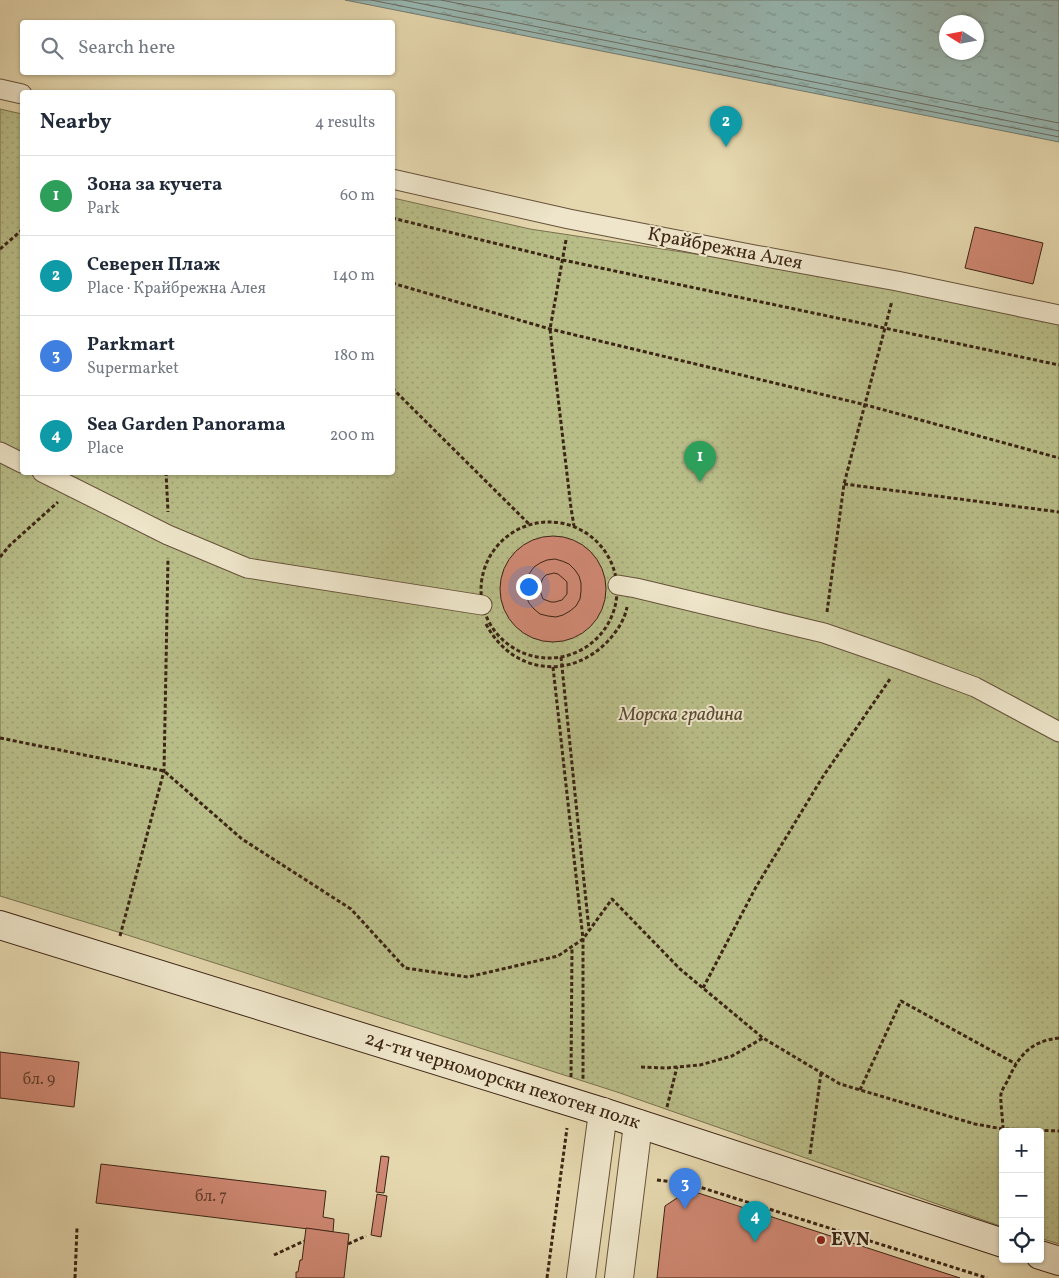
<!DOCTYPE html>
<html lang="en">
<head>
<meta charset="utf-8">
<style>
  :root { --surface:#fff; --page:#f2f2f3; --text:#1f2937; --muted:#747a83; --line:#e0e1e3; --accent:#8f2418 }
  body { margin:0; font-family:Vollkorn,serif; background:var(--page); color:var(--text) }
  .controls { position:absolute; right:15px; bottom:15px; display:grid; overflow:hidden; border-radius:5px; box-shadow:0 1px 4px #0004 }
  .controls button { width:45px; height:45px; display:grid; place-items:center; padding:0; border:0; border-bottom:1px solid var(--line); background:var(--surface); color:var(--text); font:25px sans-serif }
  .compass { position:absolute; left:939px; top:15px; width:45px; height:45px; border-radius:50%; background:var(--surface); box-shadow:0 1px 4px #0004; rotate:281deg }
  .you { position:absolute; left:528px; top:586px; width:18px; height:18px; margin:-12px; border:4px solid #fff; border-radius:50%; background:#1a73e8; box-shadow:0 0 0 8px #1a73e833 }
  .badge { display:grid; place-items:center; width:32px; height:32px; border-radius:50%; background:var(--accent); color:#fff; font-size:16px; font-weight:700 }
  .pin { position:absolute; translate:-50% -41px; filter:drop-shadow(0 1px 2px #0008) }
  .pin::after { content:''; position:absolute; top:26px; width:18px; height:15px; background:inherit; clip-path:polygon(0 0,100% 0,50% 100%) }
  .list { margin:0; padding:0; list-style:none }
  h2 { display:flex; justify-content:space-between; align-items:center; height:65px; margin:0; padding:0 20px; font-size:21px }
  h2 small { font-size:16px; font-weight:400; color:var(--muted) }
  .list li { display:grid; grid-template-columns:32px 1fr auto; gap:15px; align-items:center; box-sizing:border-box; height:80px; padding:0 20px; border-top:1px solid var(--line) }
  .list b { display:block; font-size:19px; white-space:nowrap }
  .list p { margin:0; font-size:16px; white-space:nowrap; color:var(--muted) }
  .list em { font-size:16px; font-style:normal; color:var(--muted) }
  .icon { flex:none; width:28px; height:28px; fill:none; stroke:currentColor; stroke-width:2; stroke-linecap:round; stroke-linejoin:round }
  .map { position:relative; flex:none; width:1059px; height:1278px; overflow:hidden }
  .search { position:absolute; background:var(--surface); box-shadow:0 1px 4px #0004; left:20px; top:20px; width:375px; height:55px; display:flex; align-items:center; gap:12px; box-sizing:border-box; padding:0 18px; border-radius:5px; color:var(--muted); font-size:19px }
  .panel { position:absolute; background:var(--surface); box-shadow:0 1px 4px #0004; left:20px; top:90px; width:375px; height:385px; border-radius:5px }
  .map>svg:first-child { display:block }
</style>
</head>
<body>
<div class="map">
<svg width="1059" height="1278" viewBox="0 0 1059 1278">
  <defs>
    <pattern id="park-dots" width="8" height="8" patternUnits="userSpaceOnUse" patternTransform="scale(1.25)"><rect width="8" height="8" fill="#b8bd88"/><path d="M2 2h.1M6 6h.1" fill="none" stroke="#9fa274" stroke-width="1.8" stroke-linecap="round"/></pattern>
    <pattern id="water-ripples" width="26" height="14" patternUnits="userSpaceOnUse" patternTransform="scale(1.25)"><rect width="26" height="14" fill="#98b8b3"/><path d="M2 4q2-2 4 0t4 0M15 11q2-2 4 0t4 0" fill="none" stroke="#7d9590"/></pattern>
  </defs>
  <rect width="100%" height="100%" fill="#e5d7ae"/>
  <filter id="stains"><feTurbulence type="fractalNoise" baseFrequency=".004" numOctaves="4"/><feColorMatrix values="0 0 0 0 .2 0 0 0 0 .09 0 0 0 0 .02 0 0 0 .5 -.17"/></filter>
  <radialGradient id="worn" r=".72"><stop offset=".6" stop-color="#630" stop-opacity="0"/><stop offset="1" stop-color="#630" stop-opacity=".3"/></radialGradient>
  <polygon fill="url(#park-dots)" stroke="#7a714e" points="0,109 22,114 22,472 392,472 393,198 530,229 920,288 1059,324 1059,1244 1040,1238 1040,1132 1003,1132 1003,1227 617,1092 118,932 0,896"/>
  <path fill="url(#water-ripples)" stroke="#737d73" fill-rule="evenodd" d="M345,0H1059V142ZM946,22H976V52H946Z"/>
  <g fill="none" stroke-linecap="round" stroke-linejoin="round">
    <g stroke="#6a6e64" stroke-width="1">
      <polyline points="371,0 1059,137"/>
      <polyline points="403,0 1059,131"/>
      <polyline points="441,0 1059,123"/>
    </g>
  </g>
  <g fill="#cf8873" stroke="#3c2514" fill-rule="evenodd">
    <polygon points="975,227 1043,243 1033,284 965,268"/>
    <circle cx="553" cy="589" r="53"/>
    <path d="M555,559L562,561L569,564L575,570L579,576L581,583V591L580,599L576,606L570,611L563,615L556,617L548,616L540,614L534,609L529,603L526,596L525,588L526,581L529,574L534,567L540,563L547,560ZM554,573L558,574L564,579L567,582V594L562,600L555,602H551L543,599L539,588L543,578L546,575Z"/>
    <polygon points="0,1052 79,1062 74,1107 0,1098"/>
    <polygon points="381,1156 389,1157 384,1193 376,1192"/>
    <polygon points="101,1164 326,1191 323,1217 334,1219 333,1232 96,1203"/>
    <polygon points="689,1190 960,1278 657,1278 665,1206"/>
    <polygon points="377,1194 387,1196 381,1237 371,1235"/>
    <polygon points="306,1228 349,1234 344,1278 296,1278 296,1272 298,1272 300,1260 302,1260"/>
  </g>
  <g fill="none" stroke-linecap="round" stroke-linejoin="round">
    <defs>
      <g id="pedestrian">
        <polyline points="0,89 22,94"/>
        <polyline points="392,179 569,219 755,255 897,281 1059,315"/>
        <polyline points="0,452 22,463"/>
        <polyline points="42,472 168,535 247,568 482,605"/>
        <polyline points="618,585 636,588 824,633 902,660 975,687 1059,732"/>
      </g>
      <g id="tertiary">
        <polyline points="581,1278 603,1112"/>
        <polyline points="619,1278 638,1124"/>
      </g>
      <g id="secondary">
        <path id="s1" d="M0,925L603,1112L1003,1243"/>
        <polyline points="1040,1255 1059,1261"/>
      </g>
    </defs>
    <use href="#pedestrian" stroke="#66523a" stroke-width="21"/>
    <use href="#tertiary" stroke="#66523a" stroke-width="30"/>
    <use href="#secondary" stroke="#3c2514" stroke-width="30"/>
    <g stroke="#3c2514" stroke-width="3" stroke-dasharray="4 2.5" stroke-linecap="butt">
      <polyline points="392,218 563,260 1059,365"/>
      <polyline points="566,240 550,329 571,508 574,526"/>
      <polyline points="0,249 22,230"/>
      <polyline points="392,283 550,329 866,405 1059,458"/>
      <polyline points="392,388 529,524"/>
      <polyline points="166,472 168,512"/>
      <polyline points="844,484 1059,512"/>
      <circle cx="549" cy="590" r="68"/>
      <polyline points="0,557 10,545 58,502"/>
      <polyline points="827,612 844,484 892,301"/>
      <path d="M486,624C512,674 571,681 609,640C617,631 625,619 627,607"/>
      <polyline points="561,657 589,930"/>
      <polyline points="553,667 583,939 583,1080"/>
      <polyline points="0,738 164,771 242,839 351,909 405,968 468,977 558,956 583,939 612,899 680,969 763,1038 840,1084 975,1124 1003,1129 1059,1131"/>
      <polyline points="120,936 164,771 168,558"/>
      <polyline points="703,988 756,887 822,778 890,679"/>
      <polyline points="641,1067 666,1068 700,1065 732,1056 763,1038"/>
      <polyline points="571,1077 572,947"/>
      <polyline points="860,1090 901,1001 1016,1064"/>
      <polyline points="667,1107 677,1067"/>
      <path d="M1003,1129C1003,1121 1000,1101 1001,1094C1002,1089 1006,1084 1008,1080C1019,1055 1031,1041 1059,1038"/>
      <polyline points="810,1154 821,1073"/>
      <polyline points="657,1180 690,1184 987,1278"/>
      <polyline points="348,1244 366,1236"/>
      <polyline points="274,1255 304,1241"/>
      <polyline points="75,1278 77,1228"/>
      <polyline points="547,1278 567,1128"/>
    </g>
    <use href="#pedestrian" stroke="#eee5ca" stroke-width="19"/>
    <use href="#tertiary" stroke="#eee5ca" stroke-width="28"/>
    <use href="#secondary" stroke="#eee5ca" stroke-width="28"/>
  </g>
  <circle fill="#8f2418" stroke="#eee5ca" stroke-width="2" cx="821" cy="1240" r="5"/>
  <g text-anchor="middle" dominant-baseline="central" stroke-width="4" stroke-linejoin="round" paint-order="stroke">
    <g font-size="16" fill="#613e2c">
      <text x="39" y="1080">бл. 9</text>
      <text x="211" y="1197">бл. 7</text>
    </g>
    <g font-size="19" fill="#3c2514" stroke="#eee5ca">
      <text transform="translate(725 249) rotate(11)">Крайбрежна Алея</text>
      <text stroke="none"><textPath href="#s1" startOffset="526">24-ти черноморски пехотен полк</textPath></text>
    </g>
    <g font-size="19" font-style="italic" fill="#5b4b31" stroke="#eee5ca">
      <text x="681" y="715">Морска градина</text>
    </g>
    <g font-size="19" font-weight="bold" fill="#3c2514" stroke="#eee5ca" text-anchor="start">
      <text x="831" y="1240">EVN</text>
    </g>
  </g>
  <rect width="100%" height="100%" filter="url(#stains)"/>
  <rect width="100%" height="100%" fill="url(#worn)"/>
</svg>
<div class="controls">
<button>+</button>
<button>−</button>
<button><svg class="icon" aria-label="locate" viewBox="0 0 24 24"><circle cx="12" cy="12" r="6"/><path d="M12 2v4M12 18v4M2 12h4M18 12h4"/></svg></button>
</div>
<svg class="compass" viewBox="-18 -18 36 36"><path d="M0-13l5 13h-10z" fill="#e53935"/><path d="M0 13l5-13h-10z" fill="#747a83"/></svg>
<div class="you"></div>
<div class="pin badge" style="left:700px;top:482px;background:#2e9e5b">1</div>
<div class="pin badge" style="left:726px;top:147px;background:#0f9aa8">2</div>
<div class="pin badge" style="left:685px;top:1209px;background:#3f7fe0">3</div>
<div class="pin badge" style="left:755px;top:1242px;background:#0f9aa8">4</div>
<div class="search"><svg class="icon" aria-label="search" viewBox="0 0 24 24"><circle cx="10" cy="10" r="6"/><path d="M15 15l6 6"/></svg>Search here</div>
<section class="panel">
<h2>Nearby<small>4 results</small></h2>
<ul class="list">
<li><span class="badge" style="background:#2e9e5b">1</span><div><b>Зона за кучета</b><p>Park</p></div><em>60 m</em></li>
<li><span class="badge" style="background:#0f9aa8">2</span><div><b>Северен Плаж</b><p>Place · Крайбрежна Алея</p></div><em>140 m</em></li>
<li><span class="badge" style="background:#3f7fe0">3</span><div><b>Parkmart</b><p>Supermarket</p></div><em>180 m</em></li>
<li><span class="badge" style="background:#0f9aa8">4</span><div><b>Sea Garden Panorama</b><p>Place</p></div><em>200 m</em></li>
</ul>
</section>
</div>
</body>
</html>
